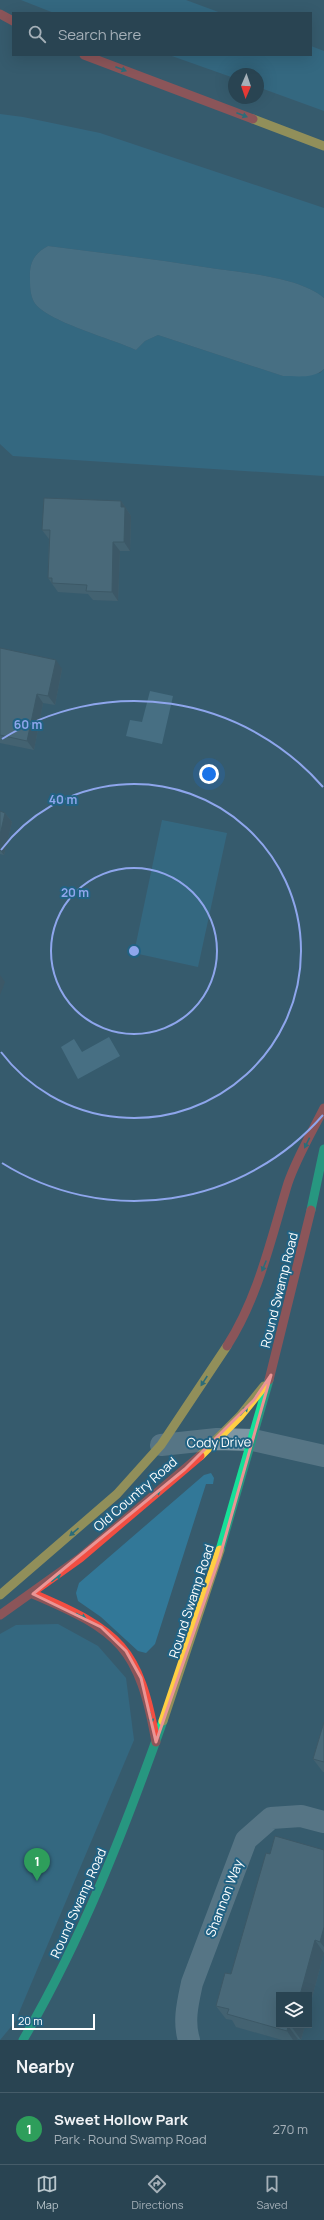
<!DOCTYPE html>
<html lang="en">
<head>
<meta charset="utf-8">
<style>
  :root { --surface:#294452; --page:#354e5c; --text:#f1f3f6; --muted:#a5b0b8; --line:#455c69; --accent:#b9c6cc }
  body { margin:0; font-family:Manrope,sans-serif; background:var(--page); color:var(--text) }
  .controls { position:absolute; right:12px; bottom:12px; display:grid; overflow:hidden; border-radius:0px; box-shadow:0 4px 16px #0002 }
  .controls button { width:36px; height:36px; display:grid; place-items:center; padding:0; border:0; border-bottom:1px solid var(--line); background:var(--surface); color:var(--text); font:20px sans-serif }
  .compass { position:absolute; left:228px; top:68px; width:36px; height:36px; border-radius:50%; background:var(--surface); box-shadow:0 4px 16px #0002; rotate:182deg }
  .scale { position:absolute; left:12px; bottom:10px; width:83px; box-sizing:border-box; padding-left:4px; border:2px solid #fff; border-top:0; font-size:11px; line-height:14px; white-space:nowrap; color:#fff; -webkit-text-stroke:3px #216283; paint-order:stroke }
  .you { position:absolute; left:209px; top:774px; width:14px; height:14px; margin:-10px; border:3px solid #fff; border-radius:50%; background:#1a73e8; box-shadow:0 0 0 6px #1a73e833 }
  .badge { display:grid; place-items:center; width:26px; height:26px; border-radius:50%; background:var(--accent); color:#fff; font-size:13px; font-weight:700 }
  .pin { position:absolute; translate:-50% -33px; filter:drop-shadow(0 1px 2px #0008) }
  .pin::after { content:''; position:absolute; top:21px; width:14px; height:12px; background:inherit; clip-path:polygon(0 0,100% 0,50% 100%) }
  .list { margin:0; padding:0; list-style:none }
  h2 { display:flex; justify-content:space-between; align-items:center; height:52px; margin:0; padding:0 16px; font-size:17px }
  h2 small { font-size:13px; font-weight:400; color:var(--muted) }
  .list li { display:grid; grid-template-columns:26px 1fr auto; gap:12px; align-items:center; box-sizing:border-box; height:72px; padding:0 16px; border-top:1px solid var(--line) }
  .list b { display:block; font-size:15px; white-space:nowrap }
  .list p { margin:0; font-size:13px; white-space:nowrap; color:var(--muted) }
  .list em { font-size:13px; font-style:normal; color:var(--muted) }
  .icon { flex:none; width:22px; height:22px; fill:none; stroke:currentColor; stroke-width:2; stroke-linecap:round; stroke-linejoin:round }
  .map { position:relative; flex:none; width:324px; height:2040px; overflow:hidden }
  .search { position:absolute; background:var(--surface); box-shadow:0 4px 16px #0002; left:12px; right:12px; top:12px; height:44px; display:flex; align-items:center; gap:10px; box-sizing:border-box; padding:0 14px; border-radius:0px; color:var(--muted); font-size:15px }
  .sheet { height:124px; background:var(--surface) }
  nav { display:flex; justify-content:space-around; align-items:center; box-sizing:border-box; height:56px; border-top:1px solid var(--line); background:var(--surface); font-size:11px; color:var(--muted) }
  nav a { display:grid; justify-items:center; gap:2px }
  nav .on { color:var(--accent) }
  .map>svg:first-child { display:block }
</style>
</head>
<body>
<div class="map">
<svg width="324" height="2040" viewBox="0 0 324 2040">
  <rect width="100%" height="100%" fill="#375b6d"/>
  <g fill="#327898">
    <polygon points="21,0 186,0 221,13 54,13"/>
    <polygon points="311,46 324,51 324,111 258,87 258,74 234,74 234,78 169,55 311,55"/>
    <path d="M0,114L23,117L100,133L324,208V298C301,278 247,273 217,269C161,260 104,253 48,246C35,253 29,262 30,278C30,286 30,294 34,302C45,321 113,339 136,350L145,341L158,335L283,376L320,373L324,369V476L13,456L0,444Z"/>
    <polygon points="162,820 227,833 198,967 134,953"/>
    <polygon points="211,1473 214,1478 213,1484 206,1484 155,1644 146,1653 138,1651 101,1617 78,1601 76,1593 79,1583 204,1475"/>
    <polygon points="58,1624 98,1646 126,1678 134,1740 15,2022 0,2040 0,1634 16,1625"/>
  </g>
  <g fill="#5b889e">
    <path d="M48,246C104,253 161,260 217,269C247,273 301,278 324,298V369C314,379 296,376 283,376L158,335L145,341L136,350C113,339 45,321 34,302C30,294 30,286 30,278C29,262 35,253 48,246Z"/>
    <polygon points="150,691 173,696 162,744 126,736 130,720 142,722"/>
    <polygon points="109,1037 120,1056 78,1079 61,1047 74,1039 82,1052"/>
  </g>
  <g fill="none" stroke-linecap="round" stroke-linejoin="round">
    <g stroke="#7d96a3" stroke-width="22">
      <polyline points="161,1445 217,1439 253,1440 324,1456"/>
      <path d="M189,2040C183,2021 188,2002 192,1983L246,1840L271,1818L301,1816L324,1822"/>
    </g>
    <g stroke="#16e098" stroke-width="9">
      <polyline points="311,1210 324,1149"/>
      <polyline points="220,1550 269,1380"/>
      <path d="M23,2040C82,1939 124,1831 163,1721"/>
    </g>
    <g stroke="#ffcf43" stroke-width="9">
      <polyline points="253,119 324,146"/>
      <polyline points="200,1456 240,1416 264,1386"/>
      <polyline points="0,1595 117,1494 161,1445 227,1346"/>
      <polyline points="163,1721 220,1550"/>
    </g>
    <g stroke="#f24e42" stroke-width="9">
      <polyline points="0,14 13,21"/>
      <polyline points="84,55 253,119"/>
      <path d="M227,1346C259,1296 271,1238 288,1183C297,1157 312,1132 324,1108"/>
      <polyline points="269,1380 311,1210"/>
      <path d="M33,1594C120,1631 139,1647 156,1742"/>
      <polyline points="0,1615 80,1558 200,1456"/>
    </g>
  </g>
  <g fill="#536a75">
    <polygon points="121,501 131,516 130,551 120,551 118,601 93,600 88,594 58,592 48,578 49,539 42,530"/>
    <polygon points="0,648 62,669 55,705 43,703 34,750 0,743"/>
    <polygon points="0,811 5,813 12,822 4,855 0,854"/>
    <polygon points="324,1722 324,1772 323,1772 313,1759"/>
    <polygon points="324,1850 324,1953 309,2009 309,1995 279,2025 305,2025 301,2040 298,2039 297,2040 282,2040 236,2027 232,2020 226,2019 216,2006 231,1974 270,1854"/>
  </g>
  <g fill="#43565f">
    <polygon points="121,501 131,516 130,551 124,542 121,507"/>
    <polygon points="113,542 120,551 118,601 112,592"/>
    <polygon points="56,660 62,669 55,705 48,696"/>
    <polygon points="37,694 43,703 34,750 27,741"/>
    <polygon points="5,813 12,822 4,855 0,850 0,835"/>
    <polygon points="0,975 5,982 0,995"/>
    <polygon points="324,1927 324,1947 320,1942"/>
    <polygon points="315,1940 324,1953 309,2009 309,1995 300,1995"/>
    <polygon points="292,2025 305,2025 301,2040 291,2026"/>
    <polygon points="288,2026 298,2039 297,2040 293,2040 287,2031"/>
  </g>
  <g fill="#607b88" stroke="#43565f">
    <polygon points="44,498 121,501 121,507 125,507 124,542 113,542 112,592 86,591 87,585 52,583 52,578 48,578 50,530 42,530"/>
    <polygon points="0,648 56,660 48,696 37,694 27,741 0,735"/>
    <polygon points="0,811 5,813 0,835"/>
    <polygon points="324,1722 324,1762 313,1759"/>
    <polygon points="275,1836 324,1850 324,1927 320,1942 315,1940 300,1995 279,1995 279,2025 292,2025 291,2026 288,2026 287,2031 227,2014 229,2009 216,2006 225,1973 231,1974 266,1853 270,1854"/>
  </g>
  <defs><path id="oneway-solid" d="M-6-.8H1V-3.2L6.5 0L1 3.2V.8H-6Z"/></defs>
  <g fill="#1e8288">
    <use href="#oneway-solid" transform="translate(121 69) rotate(21)"/>
    <use href="#oneway-solid" transform="translate(242 115) rotate(21)"/>
    <use href="#oneway-solid" transform="translate(307 1143) rotate(116)"/>
    <use href="#oneway-solid" transform="translate(264 1266) rotate(112)"/>
    <use href="#oneway-solid" transform="translate(204 1381) rotate(123)"/>
    <use href="#oneway-solid" transform="translate(244 1411) rotate(-48)"/>
    <use href="#oneway-solid" transform="translate(156 1494) rotate(-41)"/>
    <use href="#oneway-solid" transform="translate(74 1532) rotate(139)"/>
    <use href="#oneway-solid" transform="translate(56 1578) rotate(-38)"/>
    <use href="#oneway-solid" transform="translate(81 1616) rotate(27)"/>
    <use href="#oneway-solid" transform="translate(151 1718) rotate(80)"/>
  </g>
  <path d="M0 0H324V2040H0ZM271,1375L220,1556L156,1742L141,1678L126,1651L101,1627L33,1594L185,1469L254,1400Z" fill="#375b6d" fill-opacity=".55" fill-rule="evenodd"/>
  <path fill="none" stroke="#ea9494" stroke-width="3" stroke-linejoin="round" d="M271,1375L220,1556L156,1742L141,1678L126,1651L101,1627L33,1594L185,1469L254,1400Z"/>
  <g fill="none" stroke="#8ea6ec" stroke-width="2">
    <circle cx="134" cy="951" r="83"/>
    <path d="M1 850A167 167 0 1 1 1 1052"/>
    <path d="M323 1115A250 250 0 0 1 2 1163M2 739A250 250 0 0 1 323 787"/>
  </g>
  <g text-anchor="middle" dominant-baseline="central" stroke-width="4" stroke-linejoin="round" paint-order="stroke">
    <g font-size="13" fill="#fff" stroke="#216283">
      <text transform="translate(279 1290) rotate(-76)">Round Swamp Road</text>
      <text transform="translate(219 1442) rotate(-1)">Cody Drive</text>
      <text transform="translate(135 1494) rotate(-41)">Old Country Road</text>
      <text transform="translate(191 1601) rotate(-72)">Round Swamp Road</text>
      <text transform="translate(224 1898) rotate(-69)">Shannon Way</text>
      <text transform="translate(78 1903) rotate(-66)">Round Swamp Road</text>
    </g>
  </g>
  <circle cx="134" cy="951" r="6" fill="#8ea6ec" stroke="#216283" stroke-width="2"/>
  <g font-size="12" text-anchor="middle" font-weight="bold" fill="#8ea6ec" stroke="#216283" stroke-width="4" stroke-linejoin="round" paint-order="stroke">
    <text x="28" y="729">60 m</text>
    <text x="63" y="804">40 m</text>
    <text x="75" y="897">20 m</text>
  </g>
</svg>
<div class="controls">
<button><svg class="icon" aria-label="layers" viewBox="0 0 24 24"><path d="M12 4l9 5-9 5-9-5zM3 14l9 5 9-5"/></svg></button>
</div>
<svg class="compass" viewBox="-18 -18 36 36"><path d="M0-13l5 13h-10z" fill="#e53935"/><path d="M0 13l5-13h-10z" fill="#a5b0b8"/></svg>
<div class="scale">20 m</div>
<div class="you"></div>
<div class="pin badge" style="left:37px;top:1881px;background:#2e9e5b">1</div>
<div class="search"><svg class="icon" aria-label="search" viewBox="0 0 24 24"><circle cx="10" cy="10" r="6"/><path d="M15 15l6 6"/></svg>Search here</div>
</div>
<section class="sheet">
<h2>Nearby<small></small></h2>
<ul class="list">
<li><span class="badge" style="background:#2e9e5b">1</span><div><b>Sweet Hollow Park</b><p>Park · Round Swamp Road</p></div><em>270 m</em></li>
</ul>
</section>
<nav>
<a class="on"><svg class="icon" aria-label="map" viewBox="0 0 24 24"><path d="M3 6l6-2 6 2 6-2v14l-6 2-6-2-6 2zM9 4v14M15 6v14"/></svg>Map</a>
<a><svg class="icon" aria-label="directions" viewBox="0 0 24 24"><path d="M12 3l9 9-9 9-9-9zM9 14v-3h6M13 9l2 2-2 2"/></svg>Directions</a>
<a><svg class="icon" aria-label="saved" viewBox="0 0 24 24"><path d="M7 4h10v16l-5-4-5 4z"/></svg>Saved</a>
</nav>
</body>
</html>
